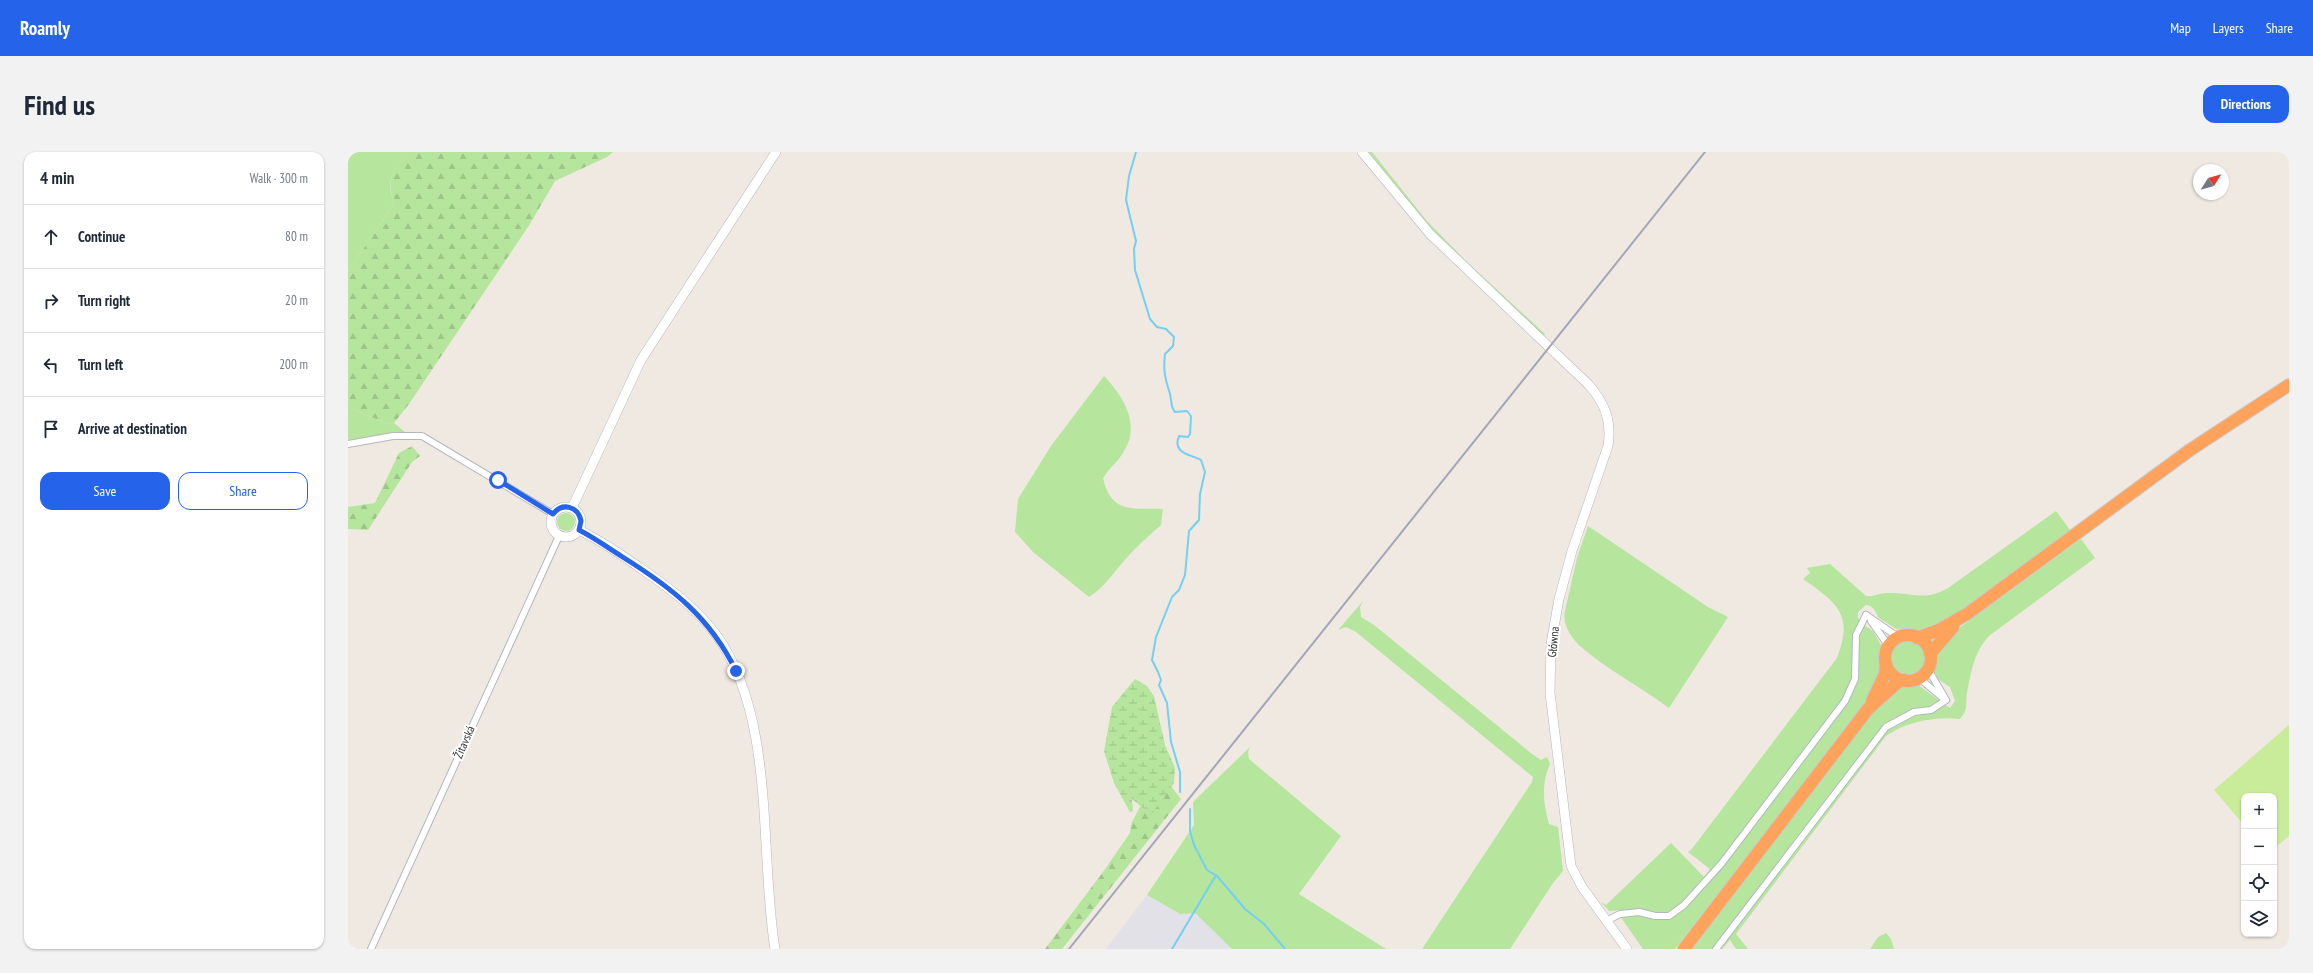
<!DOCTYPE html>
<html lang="en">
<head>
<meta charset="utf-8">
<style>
  :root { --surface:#fff; --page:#f2f2f3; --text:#1f2937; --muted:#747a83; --line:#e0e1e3; --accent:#2563eb }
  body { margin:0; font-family:"PT Sans Narrow",sans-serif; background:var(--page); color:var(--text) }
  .controls { position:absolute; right:12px; bottom:12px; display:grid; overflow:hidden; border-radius:8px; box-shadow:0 1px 3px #0004 }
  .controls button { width:36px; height:36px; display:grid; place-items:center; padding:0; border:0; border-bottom:1px solid var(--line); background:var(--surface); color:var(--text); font:20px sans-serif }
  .compass { position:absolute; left:1845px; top:12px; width:36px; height:36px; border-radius:50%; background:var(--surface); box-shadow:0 1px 3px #0004; rotate:53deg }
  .stop { position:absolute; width:12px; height:12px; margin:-9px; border:3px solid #2563eb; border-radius:50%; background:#fff }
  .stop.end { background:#2563eb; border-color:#fff; box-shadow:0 1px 4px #0008 }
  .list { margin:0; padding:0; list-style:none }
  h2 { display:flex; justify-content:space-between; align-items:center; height:52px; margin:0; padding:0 16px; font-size:17px }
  h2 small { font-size:13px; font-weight:400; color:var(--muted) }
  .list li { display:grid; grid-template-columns:26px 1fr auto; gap:12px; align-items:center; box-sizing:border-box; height:64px; padding:0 16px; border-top:1px solid var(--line) }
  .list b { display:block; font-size:15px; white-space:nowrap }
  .list em { font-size:13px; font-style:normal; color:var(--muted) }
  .actions { display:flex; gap:8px; padding:12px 16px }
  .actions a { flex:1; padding:9px 0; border:1px solid var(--accent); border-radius:12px; text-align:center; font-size:14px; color:var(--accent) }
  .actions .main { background:var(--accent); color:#fff }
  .icon { flex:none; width:22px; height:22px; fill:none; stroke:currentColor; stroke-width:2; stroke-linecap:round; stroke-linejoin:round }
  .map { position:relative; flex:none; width:1941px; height:797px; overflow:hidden; border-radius:12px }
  header { display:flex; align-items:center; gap:24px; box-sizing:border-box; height:56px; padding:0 20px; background:var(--accent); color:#fff }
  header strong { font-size:19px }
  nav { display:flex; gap:22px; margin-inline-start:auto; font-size:14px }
  .intro { display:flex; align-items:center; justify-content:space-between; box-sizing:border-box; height:96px; padding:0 24px }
  h1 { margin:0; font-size:28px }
  .button { padding:10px 18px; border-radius:12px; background:var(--accent); color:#fff; font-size:14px; font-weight:700 }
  main { display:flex; gap:24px; padding:0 24px }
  aside { flex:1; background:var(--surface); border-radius:12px; box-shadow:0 1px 3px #0004 }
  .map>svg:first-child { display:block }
</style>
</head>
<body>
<header>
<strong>Roamly</strong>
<nav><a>Map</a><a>Layers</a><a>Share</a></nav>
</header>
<div class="intro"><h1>Find us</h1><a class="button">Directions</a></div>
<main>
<aside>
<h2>4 min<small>Walk · 300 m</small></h2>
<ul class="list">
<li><svg class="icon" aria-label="ahead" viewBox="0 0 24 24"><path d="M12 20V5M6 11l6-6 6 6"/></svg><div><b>Continue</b></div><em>80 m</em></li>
<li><svg class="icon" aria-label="right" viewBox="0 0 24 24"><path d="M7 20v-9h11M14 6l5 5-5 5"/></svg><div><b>Turn right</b></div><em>20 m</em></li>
<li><svg class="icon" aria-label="left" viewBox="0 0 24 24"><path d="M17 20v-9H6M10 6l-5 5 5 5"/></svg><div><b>Turn left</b></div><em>200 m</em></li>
<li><svg class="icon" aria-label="arrive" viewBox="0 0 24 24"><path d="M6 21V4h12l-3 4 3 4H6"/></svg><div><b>Arrive at destination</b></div></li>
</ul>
<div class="actions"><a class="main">Save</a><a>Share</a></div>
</aside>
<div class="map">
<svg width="1941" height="797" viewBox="0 0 1941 797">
  <defs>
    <pattern id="forest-firs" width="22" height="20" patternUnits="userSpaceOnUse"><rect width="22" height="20" fill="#b6e59e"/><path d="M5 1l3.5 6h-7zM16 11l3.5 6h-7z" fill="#9dc588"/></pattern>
    <pattern id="wetland-marsh" width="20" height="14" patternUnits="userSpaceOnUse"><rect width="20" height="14" fill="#b6e59e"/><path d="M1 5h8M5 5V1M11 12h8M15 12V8" fill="none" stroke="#9dc588"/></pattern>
  </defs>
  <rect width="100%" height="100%" fill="#efe9e1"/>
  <polygon fill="#e3e1e8" points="799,743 832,762 847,760 884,797 758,797"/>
  <g fill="#b6e59e">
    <path d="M0,0H60C45,22 37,24 46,52L0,119Z"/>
    <polygon points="1019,0 1024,0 1079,69 1119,110 1197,182 1194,186 1076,71"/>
    <path d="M756,224C775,244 793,272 776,299C771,309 761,316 755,326C763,362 784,356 815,357L813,373C800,384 787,396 775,410C764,423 756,435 741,445L685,400L667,380L670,347L703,294Z"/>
    <polygon points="0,255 40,272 46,271 58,281 0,290"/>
    <path d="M1708,359L1722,378L1594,473L1573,481L1560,476L1548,477L1530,465C1528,460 1526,454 1518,453L1510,460V466L1516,473L1525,479L1534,495L1532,506L1535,519L1526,540L1327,797H1295L1274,767L1273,758L1261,759L1253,750L1258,753L1323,691L1356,725L1362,717L1340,700L1343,698L1489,506C1506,462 1489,451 1455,427L1462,421L1459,416L1482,412L1518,444C1525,445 1532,441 1539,441C1564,440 1576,450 1600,436Z"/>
    <circle cx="218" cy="370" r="9"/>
    <path d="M1240,374L1360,455L1380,465L1321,556C1293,535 1258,517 1232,494C1223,485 1214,472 1217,459L1229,406Z"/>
    <path d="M1733,387L1747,406L1642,483C1626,499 1623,520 1619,541C1617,554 1621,556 1612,567C1588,564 1557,570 1538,584L1388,782L1400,797H1388L1382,788L1374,797H1344L1535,547L1551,535L1570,533L1602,556L1607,549L1602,535L1591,528L1586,519L1588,504L1603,482Z"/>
    <path d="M1015,449L1012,455L1013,465L1026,473L1184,602L1193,608L1199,605L1202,612C1193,632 1195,651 1201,672L1210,675L1215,719L1205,731L1162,797H1074L1184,630L1185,625L1008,480L998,475L990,478Z"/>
    <circle cx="1560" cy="505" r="17"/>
    <polygon points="902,595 900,600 901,607 993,684 951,742 1038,797 884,797 847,761 832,762 799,743 846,673 845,650"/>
    <polygon points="1538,781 1543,787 1546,797 1522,797 1530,785"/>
  </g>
  <g fill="url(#forest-firs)">
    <path d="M60,0H265L259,5L207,29L182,72L61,252L46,271L40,272L0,255V119L46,52C38,24 44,22 60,0Z"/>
    <polygon points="64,294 72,304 64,310 20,378 0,377 0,355 27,351 51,301"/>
    <polygon points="821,632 833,647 714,797 697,797 755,720 782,681 783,672 795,649"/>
  </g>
  <polygon fill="url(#wetland-marsh)" points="787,527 799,534 806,544 817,593 827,616 826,631 803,663 784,647 785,659 782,660 766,631 756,599 764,555"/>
  <polygon fill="#c9ec9a" points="1941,573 1941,684 1926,697 1926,644 1896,644 1896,673 1866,638"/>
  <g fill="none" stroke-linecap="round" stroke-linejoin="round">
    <g stroke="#75cff0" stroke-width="2">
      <path d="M788,0L781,24L778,48L788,89L786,97L787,118L802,167L809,175L818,177L826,185L825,194L817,202C815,219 817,226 822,242C824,249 822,254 827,260L839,259L843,264L842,282L840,285L831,284C824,302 842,302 853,308L857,320L852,342L851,368L841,379L837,423L831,438L824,445L808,485L804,508L810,520L813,528L811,533L819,551L823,590L832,620V640"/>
      <polyline points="842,657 842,679 846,693 859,718 869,724 897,757 916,772 937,797"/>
      <polyline points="824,797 868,723"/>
    </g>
    <defs>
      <g id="street">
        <polyline points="0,292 45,284 74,284 205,362"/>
        <polyline points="1518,463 1550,485"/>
        <polyline points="1523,469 1540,493"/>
        <polyline points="1580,517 1598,548"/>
        <polyline points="1571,526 1595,546"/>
        <polyline points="1258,769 1272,762 1291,760 1307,764 1321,764 1336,753 1374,711 1497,549 1507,527 1508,483 1518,463"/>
        <polyline points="23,797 211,384"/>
        <polyline points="1368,797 1538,575 1566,560 1583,558 1598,548"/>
      </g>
      <g id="secondary">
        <path d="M1014,0L1082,82L1240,232C1257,251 1264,269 1260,294L1224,399L1211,447L1203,492L1202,541L1223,714L1234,735L1279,797"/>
        <circle cx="218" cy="370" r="15"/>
        <polyline points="224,356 293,208 428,0"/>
        <path d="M231,378C254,389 277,405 298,420C324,438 350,458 369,484C428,567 411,699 427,797"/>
      </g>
      <g id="highway">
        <circle cx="1560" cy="506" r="23"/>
        <polyline points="1569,486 1591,478 1619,462 1842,298 1941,233"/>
        <polyline points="1582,502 1605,475"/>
        <polyline points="1524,549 1537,522 1538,513"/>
        <polyline points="1336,797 1520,557 1549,531 1556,528"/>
      </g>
    </defs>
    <use href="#street" stroke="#b4b7c1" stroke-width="8"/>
    <use href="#secondary" stroke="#b4b7c1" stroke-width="10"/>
    <use href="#highway" stroke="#c9c9c9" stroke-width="14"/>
    <use href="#street" stroke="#fff" stroke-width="6"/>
    <use href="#secondary" stroke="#fff" stroke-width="9"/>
    <use href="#highway" stroke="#ffa35c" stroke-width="12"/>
    <polyline stroke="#a3a6b8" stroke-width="2" points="721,797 1357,0"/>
  </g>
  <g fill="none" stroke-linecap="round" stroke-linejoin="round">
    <path stroke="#2563eb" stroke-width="5" d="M150,328L205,362C214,350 230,354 233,369L231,378C245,385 259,395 273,404C323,435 362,465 388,519"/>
  </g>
  <g text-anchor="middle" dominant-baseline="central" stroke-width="4" stroke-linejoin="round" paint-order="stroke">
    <g font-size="12" fill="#2e2e2e" stroke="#fff">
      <text transform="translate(1205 490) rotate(-84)">Główna</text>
      <text transform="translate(116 590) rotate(-66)">Žitavská</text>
    </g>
  </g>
</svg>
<div class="controls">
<button>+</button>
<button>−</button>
<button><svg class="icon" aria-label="locate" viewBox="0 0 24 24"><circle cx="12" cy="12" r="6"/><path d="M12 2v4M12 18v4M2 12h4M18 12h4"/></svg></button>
<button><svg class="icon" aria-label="layers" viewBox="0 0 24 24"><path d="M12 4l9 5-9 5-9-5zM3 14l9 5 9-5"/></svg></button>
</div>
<svg class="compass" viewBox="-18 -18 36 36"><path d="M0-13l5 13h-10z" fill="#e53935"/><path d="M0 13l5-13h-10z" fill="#747a83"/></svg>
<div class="stop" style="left:150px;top:328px"></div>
<div class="stop end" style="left:388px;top:519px"></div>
</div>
</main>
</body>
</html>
